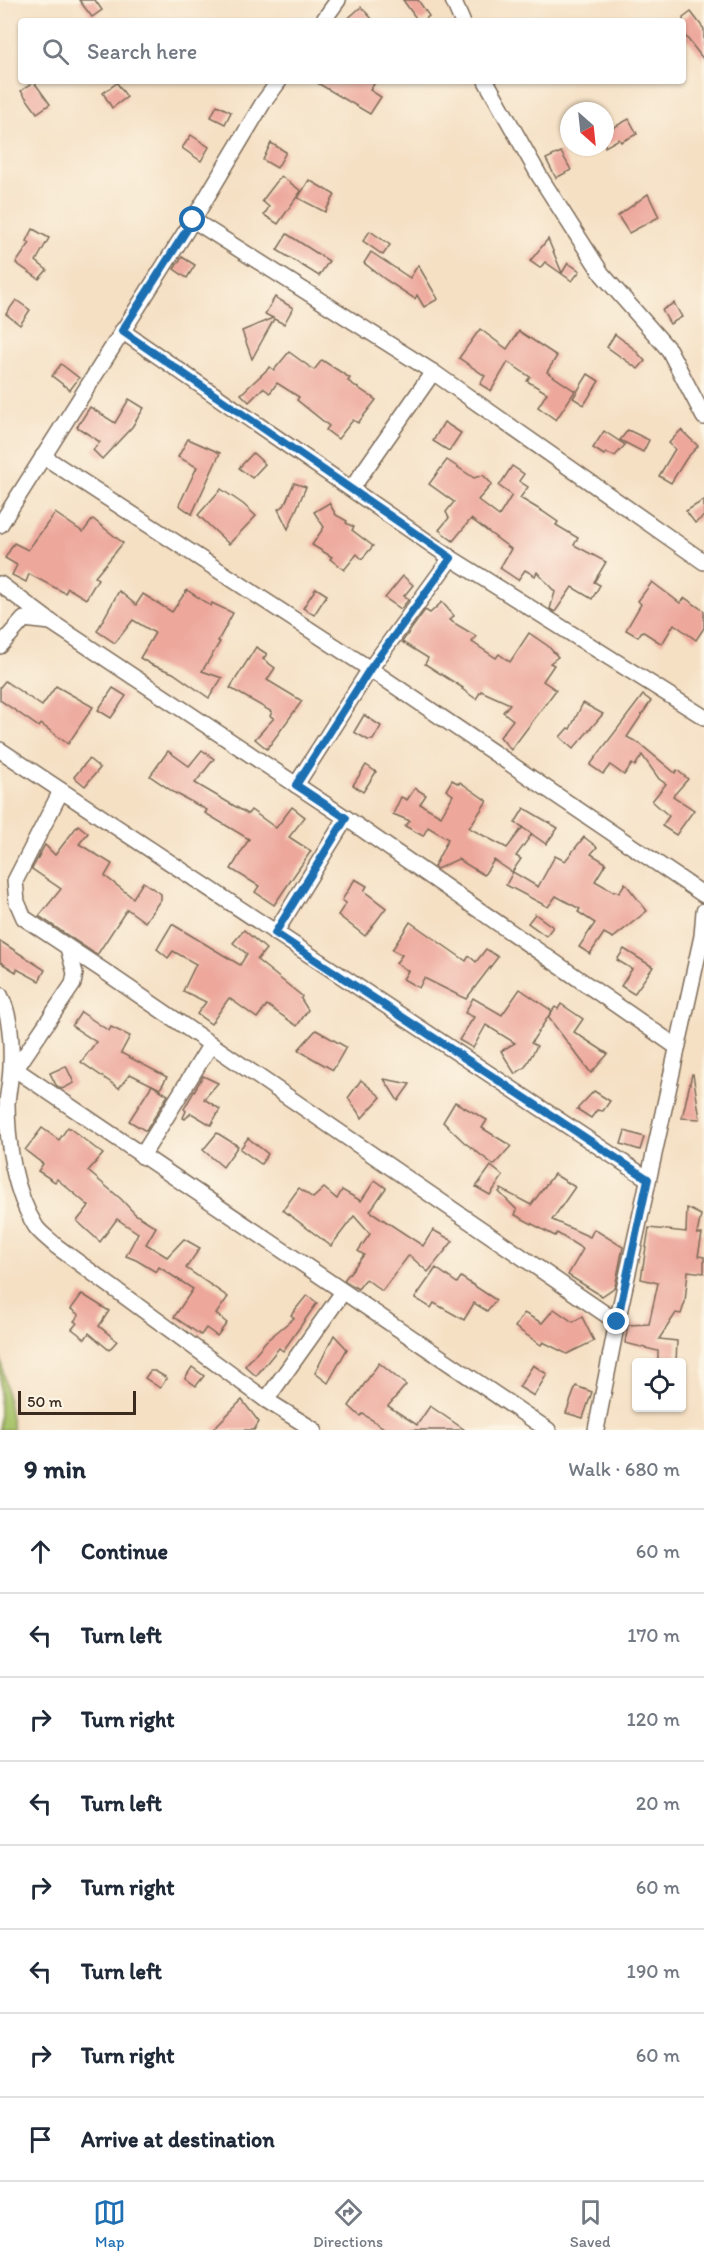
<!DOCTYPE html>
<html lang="en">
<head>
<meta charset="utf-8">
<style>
  :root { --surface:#fff; --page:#f2f2f3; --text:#1f2937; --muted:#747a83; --line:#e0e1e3; --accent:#1f6fb2 }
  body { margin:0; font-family:Itim,sans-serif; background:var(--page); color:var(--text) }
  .controls { position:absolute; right:18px; bottom:18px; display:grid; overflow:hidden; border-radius:6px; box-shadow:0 2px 4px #0004 }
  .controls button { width:54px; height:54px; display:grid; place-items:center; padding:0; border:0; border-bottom:2px solid var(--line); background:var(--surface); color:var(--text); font:30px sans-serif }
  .compass { position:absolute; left:560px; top:102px; width:54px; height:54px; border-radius:50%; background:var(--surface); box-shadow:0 2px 4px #0004; rotate:153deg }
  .scale { position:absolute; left:18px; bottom:15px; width:118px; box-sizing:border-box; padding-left:6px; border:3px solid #3b2a1e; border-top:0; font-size:16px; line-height:21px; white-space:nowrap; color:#3b2a1e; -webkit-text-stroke:4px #fcf5e5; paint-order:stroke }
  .stop { position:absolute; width:18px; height:18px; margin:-14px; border:4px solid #1f6fb2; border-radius:50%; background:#fff }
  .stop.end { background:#1f6fb2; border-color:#fff; box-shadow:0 2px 6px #0008 }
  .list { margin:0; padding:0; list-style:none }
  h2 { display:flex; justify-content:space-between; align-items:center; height:78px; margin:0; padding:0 24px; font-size:26px }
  h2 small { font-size:20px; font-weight:400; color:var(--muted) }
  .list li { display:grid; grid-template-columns:39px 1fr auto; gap:18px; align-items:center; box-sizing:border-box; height:84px; padding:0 24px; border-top:2px solid var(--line) }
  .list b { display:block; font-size:22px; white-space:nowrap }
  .list em { font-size:20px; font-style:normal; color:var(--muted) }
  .icon { flex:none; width:33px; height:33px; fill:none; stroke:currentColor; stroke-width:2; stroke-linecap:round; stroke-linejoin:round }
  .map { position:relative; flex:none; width:704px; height:1430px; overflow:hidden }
  .search { position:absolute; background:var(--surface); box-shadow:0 2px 4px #0004; left:18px; right:18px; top:18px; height:66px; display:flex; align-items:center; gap:15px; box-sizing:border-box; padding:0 21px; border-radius:6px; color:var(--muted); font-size:22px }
  .sheet { height:750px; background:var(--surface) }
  nav { display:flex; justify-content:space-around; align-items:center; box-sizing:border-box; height:84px; border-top:2px solid var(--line); background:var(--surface); font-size:16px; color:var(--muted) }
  nav a { display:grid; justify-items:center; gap:3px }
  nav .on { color:var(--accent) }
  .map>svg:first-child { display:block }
</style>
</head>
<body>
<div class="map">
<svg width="704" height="1430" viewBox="0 0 704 1430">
  <rect width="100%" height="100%" fill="#fcf5e5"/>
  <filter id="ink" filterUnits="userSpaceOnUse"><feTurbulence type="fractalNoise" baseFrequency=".0167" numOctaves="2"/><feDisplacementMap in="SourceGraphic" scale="12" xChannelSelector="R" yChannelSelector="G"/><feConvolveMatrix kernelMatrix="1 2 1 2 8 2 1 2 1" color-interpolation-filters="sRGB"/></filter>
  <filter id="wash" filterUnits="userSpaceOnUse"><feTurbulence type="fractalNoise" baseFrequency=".008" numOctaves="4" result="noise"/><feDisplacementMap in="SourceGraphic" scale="24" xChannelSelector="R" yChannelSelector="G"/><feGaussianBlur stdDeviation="1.35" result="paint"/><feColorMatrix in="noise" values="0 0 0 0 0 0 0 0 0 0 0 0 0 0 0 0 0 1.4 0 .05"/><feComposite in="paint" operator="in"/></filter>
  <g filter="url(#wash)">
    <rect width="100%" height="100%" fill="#f5e0c4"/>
    <polygon fill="#a8c46b" stroke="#727744" stroke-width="1.5" points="0,1353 13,1430 0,1430"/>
    <g id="blocks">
      <g fill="#eda79b">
        <polygon points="79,0 95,0 102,10 92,17"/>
        <polygon points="403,0 418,0 429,16 423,21 418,21"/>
        <polygon points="361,7 374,21 345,21"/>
        <polygon points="691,12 704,29 704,60 683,33 683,18"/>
        <polygon points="314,81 376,81 370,90 381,97 370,114"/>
        <polygon points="34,82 50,104 37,113 21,91"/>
        <polygon points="117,83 127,97 112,108 103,93"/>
        <polygon points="217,105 231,112 225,124 211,117"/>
        <polygon points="629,119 637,134 621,142 619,139 605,147 605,132"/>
        <polygon points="191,135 209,147 201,161 182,148"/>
        <polygon points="271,143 286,152 277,168 263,160"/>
        <polygon points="561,152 571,170 556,178 546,159"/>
        <polygon points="281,176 301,191 278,224 264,215 269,207 262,201"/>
        <polygon points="309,180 335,195 325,212 298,198"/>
        <polygon points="648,194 659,217 629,233 618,216"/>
        <polygon points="33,229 49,238 36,261 47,270 39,279 16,263 30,243 27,241"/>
        <polygon points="370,231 390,245 383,255 363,241"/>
        <polygon points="287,234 329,261 319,276 277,250"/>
        <polygon points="548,239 562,273 568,263 580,271 572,281 545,262 540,268 530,261"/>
        <polygon points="371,252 410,278 418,265 438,299 424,307 417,295 415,299 386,280 364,263"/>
        <polygon points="182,257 195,265 187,278 174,269"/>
        <polygon points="275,297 293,308 284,324 274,319 252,359 242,331 273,318 265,314"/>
        <polygon points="16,300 30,310 20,325 6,314"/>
        <polygon points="674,303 682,317 670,324 662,310"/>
        <polygon points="480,329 507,349 519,331 557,356 547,372 575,391 556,420 538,407 547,393 527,381 530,377 508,362 491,391 480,384 485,376 459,358"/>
        <polygon points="615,334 634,349 645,361 638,369 607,347"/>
        <polygon points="289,352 314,370 322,360 350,378 348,381 376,400 358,423 353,420 338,439 326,430 329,426 297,400 299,397 277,383 270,393 263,388 249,402 241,394 270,367 274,370"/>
        <polygon points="61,364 79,378 70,390 52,376"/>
        <polygon points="588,374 599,381 584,405 573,398"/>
        <polygon points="129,399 144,408 132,427 102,459 93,450 100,442 77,427 90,407 115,423"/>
        <polygon points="444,422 461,433 449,451 433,441"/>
        <polygon points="628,430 649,440 643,452 620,440"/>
        <polygon points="681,430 698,446 686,459 671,483 659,476 675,449 669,443"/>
        <polygon points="604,431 625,445 615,456 606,453 604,455 593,448"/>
        <polygon points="188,439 220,453 192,514 179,505 197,467 178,457"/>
        <polygon points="253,453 265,464 252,478 239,468"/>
        <polygon points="447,460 474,478 483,475 492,484 478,500 499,516 512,495 499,486 512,466 524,474 519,481 528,487 520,498 542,511 558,522 556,525 578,538 574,545 606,562 594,582 600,585 592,599 572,587 555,612 550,609 555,592 537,572 535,576 525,570 518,580 500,568 511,549 471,519 453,541 439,530 449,518 446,512 454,502 429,484"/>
        <polygon points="294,483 306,487 288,529 278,509 284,506"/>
        <polygon points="221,489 243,504 256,516 229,544 198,515"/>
        <polygon points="704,500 704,516 695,523 686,511"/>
        <polygon points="329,503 336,515 347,521 346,523 354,527 352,530 373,546 362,559 357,554 344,570 330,559 332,557 312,545 324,527 314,512"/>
        <polygon points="55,513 83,532 93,519 123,543 95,577 98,579 86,599 68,588 65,593 29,574 26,582 12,575 17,565 5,558 14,543 28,550"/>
        <polygon points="403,576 413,585 404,596 409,599 401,609 385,598"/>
        <polygon points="652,582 680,603 685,598 704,611 704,628 696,640 674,624 662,644 642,631 638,637 626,630 641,604 638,601"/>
        <polygon points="316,588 327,595 314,615 303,608"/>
        <polygon points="187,590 211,606 212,603 233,613 218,641 220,642 202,671 222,678 209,698 173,673 152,665 140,658 155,633 133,620 115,643 97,631 119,591 136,605 143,594 172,612"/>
        <polygon points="442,602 454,616 449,620 476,636 472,642 496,658 499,654 510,662 529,633 548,646 558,657 550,663 554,665 543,681 556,690 511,750 500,737 513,720 503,712 510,704 481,691 476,699 462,689 463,688 425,664 428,658 402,642 425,610 430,613"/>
        <polygon points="256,647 267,654 263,659 275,668 267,680 302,701 267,749 255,739 274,718 270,716 272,712 230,688"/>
        <polygon points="5,681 42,706 56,686 93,707 68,744 41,724 39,727 0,700 0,687"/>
        <polygon points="113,688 126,696 111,718 98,710"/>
        <polygon points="643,695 651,701 627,737 640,744 675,773 677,770 688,779 673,796 694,810 676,835 662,826 669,816 652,801 666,784 659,779 642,755 635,766 632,764 624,775 610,765 603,774 590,765"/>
        <polygon points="583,703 603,714 573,749 560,737 568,728 570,729"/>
        <polygon points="364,715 381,726 373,740 368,740 354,732"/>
        <polygon points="202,750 214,759 195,783 248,814 251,810 276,828 292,807 305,817 289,837 311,851 274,905 255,892 259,886 231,869 249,839 205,813 207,810 175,793 150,776 168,751 189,766"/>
        <polygon points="89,759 100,768 85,786 74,777"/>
        <polygon points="366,765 376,772 363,792 353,785"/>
        <polygon points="452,780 459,784 460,782 487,801 469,828 507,848 523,827 515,823 524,808 558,828 546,844 523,828 532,834 516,856 521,859 512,872 494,860 484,875 458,859 437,869 434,867 448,839 428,827 423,836 405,826 410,821 393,814 401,797 407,800 415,788 426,795 420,804 441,816 453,795 446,790"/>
        <polygon points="78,825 88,833 79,844 112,864 105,876 133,898 143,882 161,894 161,899 145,922 127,909 97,955 39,916 61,889 32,869 45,845 55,855"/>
        <polygon points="584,837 597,847 591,854 606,863 595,881 614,892 616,891 619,893 625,883 647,911 613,938 604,933 590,954 579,947 595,923 578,912 580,909 556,896 548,907 506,885 513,872 538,887 555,856 565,861"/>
        <polygon points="355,879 367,886 364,891 386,908 365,936 338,915 346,903 342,900"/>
        <polygon points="535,914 553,927 546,936 528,923"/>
        <polygon points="410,922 466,961 469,956 476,962 486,949 498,957 466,999 424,978 419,988 403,979 408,971 396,963 402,955 392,950"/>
        <polygon points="172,924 240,965 247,954 233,943 244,930 266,949 257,960 302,996 301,999 308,1010 297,1026 267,1005 257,1018 229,998 211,1024 197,1014 206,1002 183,991 196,964 173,951 168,958 157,949"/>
        <polygon points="0,941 45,970 39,981 17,969 16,972 0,962"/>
        <polygon points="624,949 653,967 634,994 621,986 632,969 617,960"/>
        <polygon points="520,989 552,1011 531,1043 537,1046 525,1067 515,1074 501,1051 515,1043 486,1025 473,1048 459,1040 474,1017 465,1013 473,998 502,1015"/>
        <polygon points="561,1004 583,1019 574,1032 608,1054 591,1073 548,1017 555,1007 558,1009"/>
        <polygon points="81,1012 109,1031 111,1027 130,1036 121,1053 167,1077 160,1089 130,1074 119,1088 81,1062 96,1042 72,1026"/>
        <polygon points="316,1030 346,1047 333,1070 298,1050"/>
        <polygon points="66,1066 74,1083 62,1089 56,1085 50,1073"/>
        <polygon points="692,1074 693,1074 700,1119 682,1118"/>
        <polygon points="203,1076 218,1083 204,1099 220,1109 211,1125 191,1113 185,1119 183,1118 186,1111 184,1109"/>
        <polygon points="384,1079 410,1084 398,1101"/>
        <polygon points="361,1080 381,1097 362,1118 348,1098"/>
        <polygon points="152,1085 168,1095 146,1131 129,1121"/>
        <polygon points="594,1091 610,1101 603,1111 597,1110 591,1118 577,1109"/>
        <polygon points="455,1102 487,1120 482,1128 511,1146 494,1165 464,1142 443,1122"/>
        <polygon points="68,1127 103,1154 88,1171 121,1199 135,1214 156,1227 146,1244 167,1257 184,1239 200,1248 186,1268 228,1297 216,1314 227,1323 217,1336 206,1328 201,1335 174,1317 193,1289 159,1267 156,1272 136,1260 126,1256 138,1233 117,1219 100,1242 77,1221 89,1206 57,1179 55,1182 38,1171 43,1164 25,1150 42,1128 59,1140"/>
        <polygon points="625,1131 644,1137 640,1150 621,1144"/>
        <polygon points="217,1133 238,1146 223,1167 203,1150"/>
        <polygon points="248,1138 268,1154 261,1164 240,1149"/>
        <polygon points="491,1166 503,1176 490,1195 476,1187"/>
        <polygon points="554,1174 575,1187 552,1220 590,1237 594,1229 623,1247 615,1287 602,1296 568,1275 583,1249 557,1233 555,1236 515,1215 517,1210 499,1192 501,1189 531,1205"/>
        <polygon points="375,1180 386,1188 370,1211 423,1246 433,1230 453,1241 428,1272 409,1255 382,1291 366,1279 358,1289 344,1280 364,1255 358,1251 370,1234 354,1216 331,1246 283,1210 299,1188 313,1198 324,1188 337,1199 342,1190 361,1201"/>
        <polygon points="687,1208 701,1215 697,1234 702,1234 698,1256 704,1257 704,1273 688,1271 685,1302 681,1314 676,1313 659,1339 677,1341 676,1362 658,1361 658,1351 625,1343 628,1325 649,1324 658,1283 641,1279 649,1228 686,1232"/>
        <polygon points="436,1268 457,1283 461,1277 496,1300 487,1311 474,1303 464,1320 434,1303 431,1308 415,1298"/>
        <polygon points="82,1294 109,1311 99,1326 117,1341 109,1350 89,1333 85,1339 72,1329 77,1323 74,1321 79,1315 71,1309"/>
        <polygon points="307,1295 317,1303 283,1351 279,1348 256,1376 245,1366 266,1341 294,1318 291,1315"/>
        <polygon points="554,1309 573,1322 582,1317 594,1341 567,1354 543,1342 541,1345 515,1327 524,1313 542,1323"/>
        <polygon points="334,1335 347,1349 328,1383 315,1373"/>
        <polygon points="379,1363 406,1385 388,1406 417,1425 430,1406 465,1430 387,1430 363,1414 360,1416 349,1406"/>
        <polygon points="533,1365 547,1374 534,1396 519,1387"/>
        <polygon points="192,1367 204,1376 196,1386 185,1378"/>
        <polygon points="150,1371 155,1371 167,1378 160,1388 145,1378"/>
        <polygon points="576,1386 592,1392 583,1418 566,1413"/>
        <polygon points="242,1400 259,1422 254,1430 212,1430"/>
      </g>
    </g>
  </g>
  <g filter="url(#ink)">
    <use href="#blocks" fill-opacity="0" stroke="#7c6a58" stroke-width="1.5"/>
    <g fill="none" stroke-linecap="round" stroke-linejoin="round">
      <defs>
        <g id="minor">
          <polyline points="453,0 462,21"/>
          <polyline points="323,21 338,0"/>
          <polyline points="486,81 540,177 602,274 669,350 704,417"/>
          <polyline points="193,220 433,372 704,562"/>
          <polyline points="122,331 451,558 704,717"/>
          <polyline points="43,456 370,669 704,895"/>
          <polyline points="352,488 433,372"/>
          <polyline points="0,525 193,220 263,103 279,81"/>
          <polyline points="0,584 51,622 346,818 677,1047"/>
          <polyline points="0,646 24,619 51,622"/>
          <polyline points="0,750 648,1179"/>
          <polyline points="296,785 370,669 451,558"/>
          <polyline points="61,791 15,881 17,902 24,918 104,971 617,1322"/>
          <polyline points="275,933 346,818"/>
          <path d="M0,995C11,1016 12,1043 11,1066C11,1079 8,1091 7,1103C7,1143 14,1192 36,1227C41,1234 50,1240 56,1246L266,1400L314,1430"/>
          <polyline points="12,1067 548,1430"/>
          <polyline points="15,1070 73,984 75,973 68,948"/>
          <polyline points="142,1156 211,1044"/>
          <polyline points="266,1400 343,1292"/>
          <polyline points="596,1430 617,1322 702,936 704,911"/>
        </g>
      </defs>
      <use href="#minor" stroke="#7c6a58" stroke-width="18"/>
      <use href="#minor" stroke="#fff" stroke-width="15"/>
    </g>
  </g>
  <g fill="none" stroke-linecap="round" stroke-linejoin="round" filter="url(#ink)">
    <polyline stroke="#1f6fb2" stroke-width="8" points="193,220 122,331 451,558 370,669 296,785 346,818 275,933 648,1179 617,1322"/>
  </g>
</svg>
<div class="controls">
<button><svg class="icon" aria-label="locate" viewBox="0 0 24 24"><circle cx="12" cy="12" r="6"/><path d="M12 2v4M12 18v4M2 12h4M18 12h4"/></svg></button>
</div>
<svg class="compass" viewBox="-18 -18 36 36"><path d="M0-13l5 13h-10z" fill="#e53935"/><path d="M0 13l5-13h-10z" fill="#747a83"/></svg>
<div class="scale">50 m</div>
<div class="stop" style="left:193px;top:220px"></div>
<div class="stop end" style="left:617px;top:1322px"></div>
<div class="search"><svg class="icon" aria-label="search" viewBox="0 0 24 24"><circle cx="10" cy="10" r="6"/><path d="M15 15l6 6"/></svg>Search here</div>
</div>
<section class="sheet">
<h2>9 min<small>Walk · 680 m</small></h2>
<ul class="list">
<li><svg class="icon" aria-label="ahead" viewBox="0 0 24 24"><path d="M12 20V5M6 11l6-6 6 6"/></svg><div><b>Continue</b></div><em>60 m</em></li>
<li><svg class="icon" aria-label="left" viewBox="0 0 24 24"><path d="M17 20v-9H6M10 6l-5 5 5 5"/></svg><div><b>Turn left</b></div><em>170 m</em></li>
<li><svg class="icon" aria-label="right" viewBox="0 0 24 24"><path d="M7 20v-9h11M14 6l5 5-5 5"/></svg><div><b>Turn right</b></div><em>120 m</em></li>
<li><svg class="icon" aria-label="left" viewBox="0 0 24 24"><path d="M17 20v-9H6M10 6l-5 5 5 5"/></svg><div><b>Turn left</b></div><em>20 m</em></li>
<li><svg class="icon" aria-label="right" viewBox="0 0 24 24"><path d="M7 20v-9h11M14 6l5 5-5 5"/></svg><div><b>Turn right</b></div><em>60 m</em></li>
<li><svg class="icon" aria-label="left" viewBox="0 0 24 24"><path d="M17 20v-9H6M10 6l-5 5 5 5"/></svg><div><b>Turn left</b></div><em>190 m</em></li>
<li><svg class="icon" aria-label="right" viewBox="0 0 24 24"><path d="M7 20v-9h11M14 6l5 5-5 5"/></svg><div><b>Turn right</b></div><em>60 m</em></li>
<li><svg class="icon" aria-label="arrive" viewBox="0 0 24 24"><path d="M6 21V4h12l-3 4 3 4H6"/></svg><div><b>Arrive at destination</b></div></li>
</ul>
</section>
<nav>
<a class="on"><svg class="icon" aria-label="map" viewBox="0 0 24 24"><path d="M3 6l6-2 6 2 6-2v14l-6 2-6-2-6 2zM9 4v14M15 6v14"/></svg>Map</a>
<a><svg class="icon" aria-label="directions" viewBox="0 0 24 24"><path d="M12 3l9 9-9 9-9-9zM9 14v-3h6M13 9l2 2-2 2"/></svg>Directions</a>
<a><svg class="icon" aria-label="saved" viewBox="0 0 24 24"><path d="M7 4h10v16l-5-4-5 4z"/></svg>Saved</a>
</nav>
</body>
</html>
